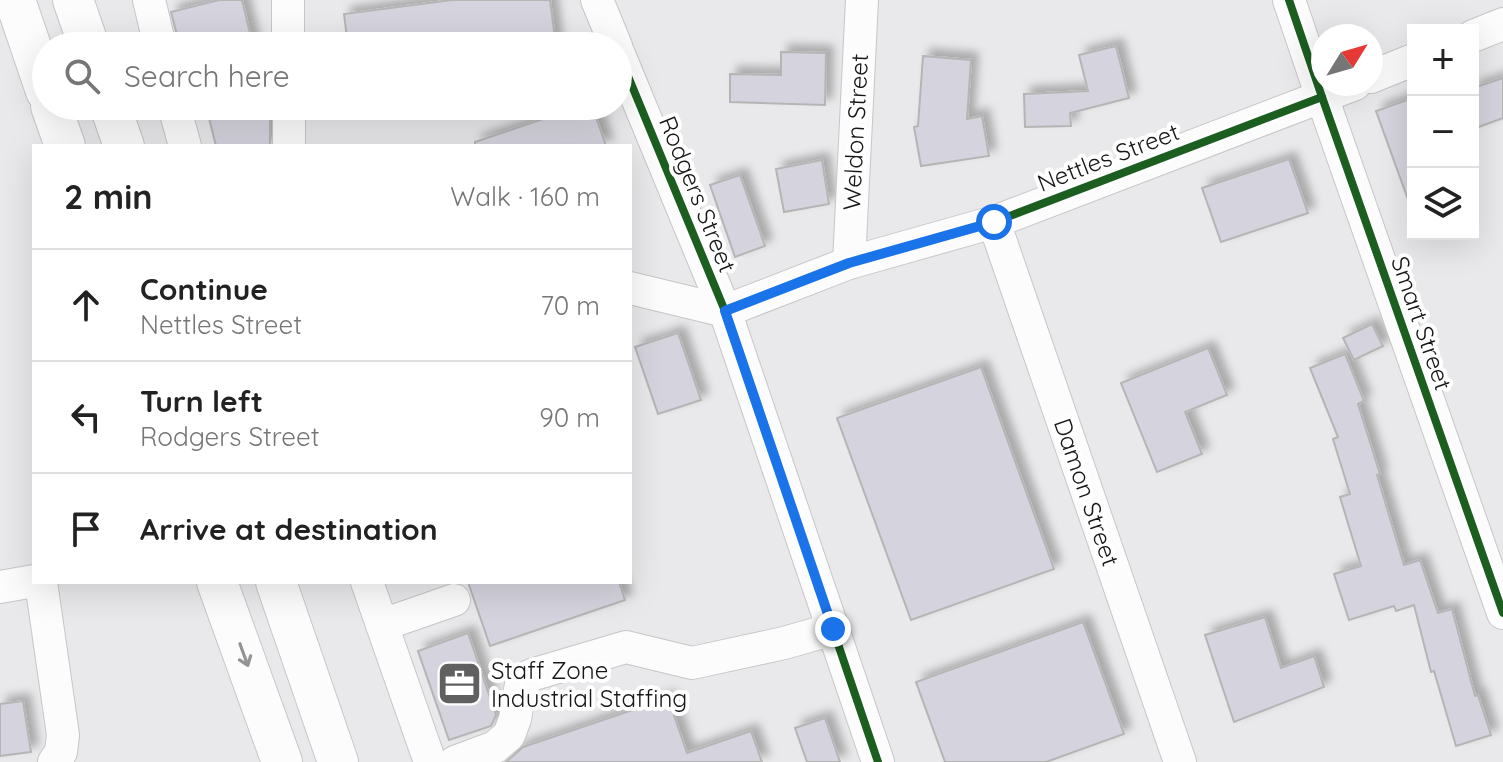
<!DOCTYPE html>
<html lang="en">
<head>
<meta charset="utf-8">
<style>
  :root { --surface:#fff; --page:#f6f6f6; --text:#222; --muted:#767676; --line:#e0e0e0 }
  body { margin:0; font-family:Quicksand,sans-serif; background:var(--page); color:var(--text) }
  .controls { position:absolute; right:24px; top:24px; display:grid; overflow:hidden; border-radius:0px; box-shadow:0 8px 32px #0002 }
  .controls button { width:72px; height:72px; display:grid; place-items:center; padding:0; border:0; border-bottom:2px solid var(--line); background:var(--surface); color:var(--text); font:40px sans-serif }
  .compass { position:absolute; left:1311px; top:24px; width:72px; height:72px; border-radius:50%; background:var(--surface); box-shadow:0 8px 32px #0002; rotate:53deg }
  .stop { position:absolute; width:24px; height:24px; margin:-18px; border:6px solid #1a73e8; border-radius:50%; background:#fff }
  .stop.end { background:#1a73e8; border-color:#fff; box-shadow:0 2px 8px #0008 }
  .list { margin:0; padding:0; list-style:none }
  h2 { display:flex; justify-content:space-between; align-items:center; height:104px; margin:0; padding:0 32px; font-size:34px }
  h2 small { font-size:26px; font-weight:400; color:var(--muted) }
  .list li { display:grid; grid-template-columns:52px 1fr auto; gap:24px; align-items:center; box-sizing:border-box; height:112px; padding:0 32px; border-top:2px solid var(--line) }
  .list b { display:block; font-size:30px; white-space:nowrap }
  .list p { margin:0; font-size:26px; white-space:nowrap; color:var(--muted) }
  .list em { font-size:26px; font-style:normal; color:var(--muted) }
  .icon { flex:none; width:44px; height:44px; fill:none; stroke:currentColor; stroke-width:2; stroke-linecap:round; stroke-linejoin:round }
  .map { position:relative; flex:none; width:1503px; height:762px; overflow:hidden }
  .search { position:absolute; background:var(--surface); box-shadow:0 8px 32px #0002; left:32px; top:32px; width:600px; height:88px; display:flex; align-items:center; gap:20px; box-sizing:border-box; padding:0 28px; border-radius:44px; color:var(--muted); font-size:30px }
  .panel { position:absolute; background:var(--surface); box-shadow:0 8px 32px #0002; left:32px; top:144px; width:600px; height:440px; border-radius:0px }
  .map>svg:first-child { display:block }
</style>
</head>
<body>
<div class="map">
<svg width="1503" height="762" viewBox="0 0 1503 762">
  <defs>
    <filter id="shadow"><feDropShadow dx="7" dy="-7" stdDeviation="4" flood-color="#0004"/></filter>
  </defs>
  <rect width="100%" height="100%" fill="#e9e8ea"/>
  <g fill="#d5d3dd" stroke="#b5b5b6" stroke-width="2" filter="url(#shadow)">
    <polygon points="219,0 242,0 253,46 220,46 217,34 179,43 171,12"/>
    <polygon points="452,0 550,0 556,46 348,46 344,14"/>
    <polygon points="1116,46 1129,98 1070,113 1071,126 1025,127 1024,94 1088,91 1079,55"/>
    <polygon points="781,52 826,53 825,105 730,102 730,74 781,75"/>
    <polygon points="923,56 971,60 967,119 982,116 989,156 921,166 914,127 918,126"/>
    <polygon points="1503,78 1503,118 1473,129 1473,88"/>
    <polygon points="1413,98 1413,205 1410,205 1376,111"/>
    <polygon points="206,106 268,106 270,114 270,146 216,146"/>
    <polygon points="581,106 592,106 606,146 475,146 475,142"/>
    <polygon points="1289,159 1308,213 1221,242 1202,188"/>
    <polygon points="822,160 829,204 784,212 776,169"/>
    <polygon points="740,175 765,246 735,257 710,185"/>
    <polygon points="1372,324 1383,346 1354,360 1343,338"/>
    <polygon points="678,333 701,400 658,414 635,347"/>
    <polygon points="1208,348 1227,395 1185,412 1202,454 1157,472 1121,383"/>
    <polygon points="1345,354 1364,401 1358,404 1380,474 1377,475 1404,565 1420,560 1438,613 1452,609 1475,696 1478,695 1491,735 1456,746 1434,671 1431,672 1414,605 1396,611 1394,606 1349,620 1334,574 1361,566 1340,497 1350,494 1333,439 1338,437 1310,368"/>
    <polygon points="981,367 1054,569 911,620 837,418"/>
    <polygon points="468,582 619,582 625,600 490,646"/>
    <polygon points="1265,617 1281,668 1314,656 1324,687 1234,722 1205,635"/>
    <polygon points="1083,622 1124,734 1046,762 945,762 916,682"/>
    <polygon points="468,633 496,715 491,726 449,740 418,651"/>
    <polygon points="668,698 687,753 751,731 762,762 506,762 523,747"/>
    <polygon points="23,701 31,752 0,756 0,704"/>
    <polygon points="825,718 840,762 807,762 795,728"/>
  </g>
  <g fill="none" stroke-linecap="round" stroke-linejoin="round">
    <defs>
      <g id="minor">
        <polyline points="149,0 160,46"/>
        <polyline points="288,0 288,46"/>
        <polyline points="597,0 616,46"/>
        <polyline points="1289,0 1322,97 1503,613"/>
        <polyline points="1473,36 1503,24"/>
        <polyline points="618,52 725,311 878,762"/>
        <polyline points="1371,77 1413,60"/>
        <polyline points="174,106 185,146"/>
        <polyline points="289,106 289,146"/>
        <polyline points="994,222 1180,762"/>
        <polyline points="849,263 862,0"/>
        <polyline points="630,288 725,311 849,263 994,222 1355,84"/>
        <polyline points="41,582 63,735 61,752 54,762"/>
        <polyline points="367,582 430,762"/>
        <polyline points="0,587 34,581"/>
        <polyline points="382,625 454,600"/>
        <polyline points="455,762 495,747 509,735 515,719 521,684 531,675 626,647 692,663 784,643 833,629"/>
      </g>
      <g id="major">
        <polyline points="15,0 46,91"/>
        <polyline points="73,0 89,46"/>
        <polyline points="51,106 65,146"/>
        <polyline points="110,106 124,146"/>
        <polyline points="217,582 282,762"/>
        <polyline points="276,582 338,762"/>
      </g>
    </defs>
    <use href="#minor" stroke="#c7c6c8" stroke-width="34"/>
    <use href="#major" stroke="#c7c6c8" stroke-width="42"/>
    <use href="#minor" stroke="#fcfcfc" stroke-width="32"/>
    <use href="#major" stroke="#fcfcfc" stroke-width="40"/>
    <defs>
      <g id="cycleway">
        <polyline points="1289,0 1322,97 1503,613"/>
        <polyline points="618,52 725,311 878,762"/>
        <polyline points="725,311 849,263 994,222 1322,97"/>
      </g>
    </defs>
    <use href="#cycleway" stroke="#fff" stroke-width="13"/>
    <use href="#cycleway" stroke="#1b5e20" stroke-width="8"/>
  </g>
  <defs><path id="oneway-shaft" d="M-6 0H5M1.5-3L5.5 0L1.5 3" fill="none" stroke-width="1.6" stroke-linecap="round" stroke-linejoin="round" transform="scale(2)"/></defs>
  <use stroke="#949495" href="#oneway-shaft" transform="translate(244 655) rotate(70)"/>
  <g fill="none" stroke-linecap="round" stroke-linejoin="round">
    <polyline stroke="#1a73e8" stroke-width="10" points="833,629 725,311 849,263 994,222"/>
  </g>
  <defs>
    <symbol id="office-square" viewBox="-11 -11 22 22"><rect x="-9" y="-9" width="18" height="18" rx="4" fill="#606061" stroke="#fff"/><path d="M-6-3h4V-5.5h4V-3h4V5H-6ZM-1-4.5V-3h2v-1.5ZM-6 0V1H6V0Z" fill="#fff"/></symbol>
  </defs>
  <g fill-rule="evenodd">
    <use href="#office-square" x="434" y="658" width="51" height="51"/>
  </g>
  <g text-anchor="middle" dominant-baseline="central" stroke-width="8" stroke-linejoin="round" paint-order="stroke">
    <g font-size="24" fill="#161617" stroke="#fff">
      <text transform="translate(855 132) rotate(-87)">Weldon Street</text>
      <text transform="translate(1108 157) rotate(-21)">Nettles Street</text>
      <text transform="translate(698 194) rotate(68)">Rodgers Street</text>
      <text transform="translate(1422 323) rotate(71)">Smart Street</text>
      <text transform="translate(1087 492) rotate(71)">Damon Street</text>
    </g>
    <g font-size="24" fill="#161617" stroke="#fff" text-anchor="start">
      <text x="491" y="670">Staff Zone<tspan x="491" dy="28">Industrial Staffing</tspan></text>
    </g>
  </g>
</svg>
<div class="controls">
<button>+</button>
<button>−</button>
<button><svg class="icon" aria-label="layers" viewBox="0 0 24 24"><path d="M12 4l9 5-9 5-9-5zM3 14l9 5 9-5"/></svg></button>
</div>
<svg class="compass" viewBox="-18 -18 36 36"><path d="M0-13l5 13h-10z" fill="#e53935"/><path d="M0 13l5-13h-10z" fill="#767676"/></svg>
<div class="stop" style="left:994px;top:222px"></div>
<div class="stop end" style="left:833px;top:629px"></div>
<div class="search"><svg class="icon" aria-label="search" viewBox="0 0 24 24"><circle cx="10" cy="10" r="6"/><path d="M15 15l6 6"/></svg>Search here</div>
<section class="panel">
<h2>2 min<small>Walk · 160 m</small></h2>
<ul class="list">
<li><svg class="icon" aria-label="ahead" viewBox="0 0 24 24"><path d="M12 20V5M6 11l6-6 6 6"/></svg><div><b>Continue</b><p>Nettles Street</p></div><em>70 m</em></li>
<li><svg class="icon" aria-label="left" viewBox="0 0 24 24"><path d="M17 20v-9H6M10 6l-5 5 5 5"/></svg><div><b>Turn left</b><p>Rodgers Street</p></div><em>90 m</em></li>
<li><svg class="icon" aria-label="arrive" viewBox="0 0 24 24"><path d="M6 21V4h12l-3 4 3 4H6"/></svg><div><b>Arrive at destination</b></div></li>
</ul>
</section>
</div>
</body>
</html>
